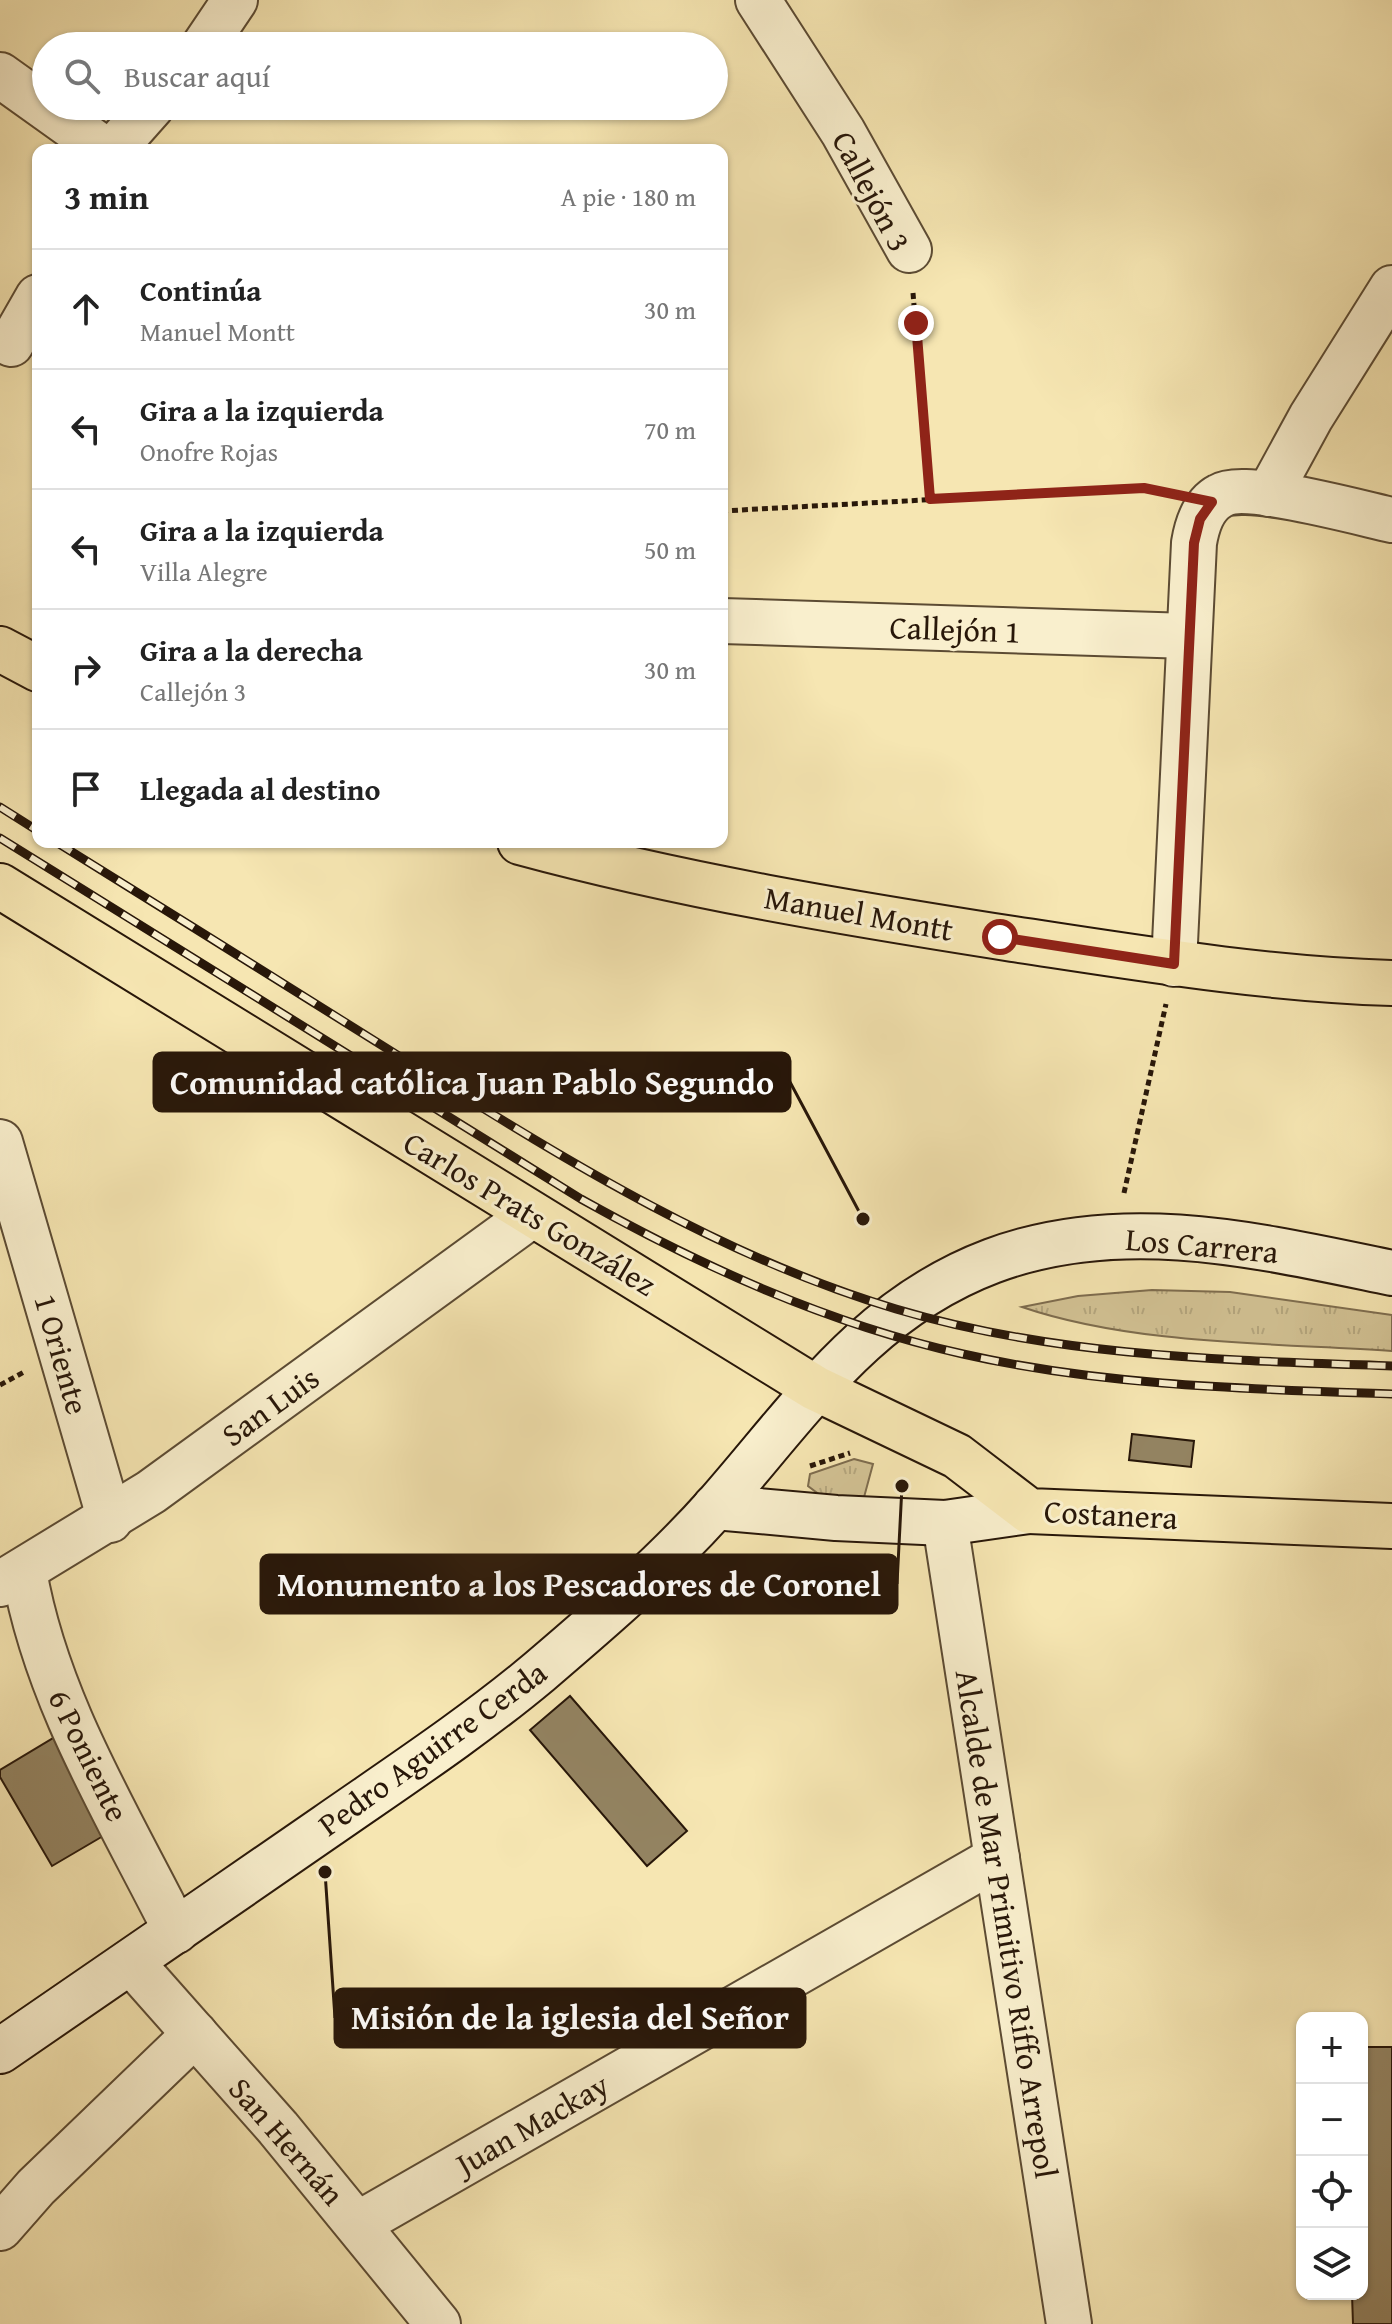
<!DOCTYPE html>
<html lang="es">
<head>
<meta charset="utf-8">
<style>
  :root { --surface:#fff; --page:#f6f6f6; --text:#222; --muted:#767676; --line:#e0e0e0 }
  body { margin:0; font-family:"Gentium Book Plus",serif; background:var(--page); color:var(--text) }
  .controls { position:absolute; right:24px; bottom:24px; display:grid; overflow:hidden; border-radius:16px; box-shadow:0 2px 6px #0004 }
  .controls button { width:72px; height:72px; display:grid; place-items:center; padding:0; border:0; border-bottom:2px solid var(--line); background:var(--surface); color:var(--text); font:40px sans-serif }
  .stop { position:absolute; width:24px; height:24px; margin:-18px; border:6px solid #8f2418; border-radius:50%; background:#fff }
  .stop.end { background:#8f2418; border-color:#fff; box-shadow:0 2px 8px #0008 }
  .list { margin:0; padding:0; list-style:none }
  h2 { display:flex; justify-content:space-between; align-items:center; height:104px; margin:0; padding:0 32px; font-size:34px }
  h2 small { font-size:26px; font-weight:400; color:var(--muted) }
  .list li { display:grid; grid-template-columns:52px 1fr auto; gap:24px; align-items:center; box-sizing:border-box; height:120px; padding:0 32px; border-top:2px solid var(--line) }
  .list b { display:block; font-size:30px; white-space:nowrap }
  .list p { margin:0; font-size:26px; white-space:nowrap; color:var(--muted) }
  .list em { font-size:26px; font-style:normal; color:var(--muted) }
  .icon { flex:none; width:44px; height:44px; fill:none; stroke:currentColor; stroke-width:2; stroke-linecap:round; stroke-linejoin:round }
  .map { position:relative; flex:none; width:1392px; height:2324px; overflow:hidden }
  .search { position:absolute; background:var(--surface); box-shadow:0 2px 6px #0004; left:32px; top:32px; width:696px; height:88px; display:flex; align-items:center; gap:20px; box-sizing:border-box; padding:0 28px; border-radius:44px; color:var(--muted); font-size:30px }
  .panel { position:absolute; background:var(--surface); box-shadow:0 2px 6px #0004; left:32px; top:144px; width:696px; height:704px; border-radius:16px }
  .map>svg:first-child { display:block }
</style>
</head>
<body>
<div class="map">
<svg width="1392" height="2324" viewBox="0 0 1392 2324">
  <defs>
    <pattern id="grass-tufts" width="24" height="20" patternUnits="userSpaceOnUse" patternTransform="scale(2)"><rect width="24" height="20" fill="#d3c395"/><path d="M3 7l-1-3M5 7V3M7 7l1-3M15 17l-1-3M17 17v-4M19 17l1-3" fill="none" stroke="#b5a77f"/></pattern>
  </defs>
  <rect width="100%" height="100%" fill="#f6e6b2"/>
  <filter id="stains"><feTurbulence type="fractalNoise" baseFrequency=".0025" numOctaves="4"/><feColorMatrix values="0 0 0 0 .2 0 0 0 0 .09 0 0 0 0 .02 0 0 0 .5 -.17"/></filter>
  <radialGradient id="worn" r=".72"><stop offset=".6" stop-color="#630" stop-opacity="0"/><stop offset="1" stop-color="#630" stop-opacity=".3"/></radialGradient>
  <g fill="url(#grass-tufts)" stroke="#7e6d4f" stroke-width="2">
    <path d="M1152,1290L1230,1292L1392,1315V1351C1274,1343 1133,1345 1022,1307L1078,1296Z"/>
    <polygon points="854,1459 873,1464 863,1501 820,1495 808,1486 810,1474"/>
  </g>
  <g fill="#938361" stroke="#281709" stroke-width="2">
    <polygon points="1132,1434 1194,1441 1191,1467 1129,1460"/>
    <polygon points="570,1696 687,1831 647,1866 530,1730"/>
    <polygon points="60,1734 115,1829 52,1866 0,1777 0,1770"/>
    <polygon points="1362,2047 1392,2047 1392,2324 1353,2324 1352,2294 1362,2294"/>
  </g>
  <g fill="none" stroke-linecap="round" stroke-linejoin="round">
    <defs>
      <g id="street">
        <polyline points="758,0 843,132 909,250"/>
        <polyline points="204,46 235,0"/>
        <polyline points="0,75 105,150"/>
        <polyline points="113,150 152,106"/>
        <polyline points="11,344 38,297"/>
        <polyline points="1269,494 1311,417 1392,288"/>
        <polyline points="722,621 1189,636"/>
        <path d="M1174,964L1194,543C1197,525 1203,505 1220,496C1244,481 1360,513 1392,520"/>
        <polyline points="0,1142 110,1520"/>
        <polyline points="945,1523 1069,2324"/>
        <path d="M24,1571C46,1700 118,1815 176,1931"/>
        <polyline points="0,1584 151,1492 532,1215"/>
        <polyline points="131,1962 278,2128 438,2324"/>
        <polyline points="358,2224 997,1858"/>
        <polyline points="0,2228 36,2187 195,2034"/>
      </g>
      <g id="secondary">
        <polyline points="715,1507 836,1518 945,1523 1029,1511"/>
        <path d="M0,2051C109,1977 218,1901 327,1826C399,1776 472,1728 539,1672C601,1619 664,1565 718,1504C802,1408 867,1308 992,1261C1123,1212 1261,1246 1392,1273"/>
      </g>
      <g id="primary">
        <polyline points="0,649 38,669"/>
        <path d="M520,842C682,886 847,913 1013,939C1139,958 1264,979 1392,983"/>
        <polyline points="0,886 815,1388 957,1456 1029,1511 1392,1526"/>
      </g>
    </defs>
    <use href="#street" stroke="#5c4b33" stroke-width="48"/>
    <use href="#secondary" stroke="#281709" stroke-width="48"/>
    <use href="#primary" stroke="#281709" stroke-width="48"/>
    <g stroke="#281709" stroke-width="5" stroke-dasharray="6 4" stroke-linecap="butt">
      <polyline points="913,293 930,499"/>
      <polyline points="722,511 1144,488 1169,492"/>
      <polyline points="1124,1193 1166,1004"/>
      <polyline points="0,1385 24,1372"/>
      <polyline points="810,1466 850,1453"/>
    </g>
    <use href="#street" stroke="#f9efcd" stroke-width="44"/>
    <use href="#secondary" stroke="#f9efcd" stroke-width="44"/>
    <use href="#primary" stroke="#f6e6b2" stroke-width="44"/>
    <defs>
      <g id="rail">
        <polyline points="0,807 38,831"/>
        <path d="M0,838L581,1199C701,1266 828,1324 963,1354C1104,1386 1248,1389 1392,1394"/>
        <path d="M56,842C177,917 297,992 418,1068C571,1163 722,1257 896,1309C1057,1357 1226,1360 1392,1366"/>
      </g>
    </defs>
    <use href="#rail" stroke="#281709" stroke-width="9"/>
    <use href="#rail" stroke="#f9efcd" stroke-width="6" stroke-dasharray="18" stroke-linecap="butt"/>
  </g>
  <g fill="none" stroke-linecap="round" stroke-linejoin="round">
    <polyline stroke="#8f2418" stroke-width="10" points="916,323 930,499 1144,488 1212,502 1200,519 1194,543 1174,964 1000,937"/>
  </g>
  <g text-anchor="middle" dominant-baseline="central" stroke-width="6" stroke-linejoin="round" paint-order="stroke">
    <g font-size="32" fill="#281709" stroke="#f9efcd">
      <text transform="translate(872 191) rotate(62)">Callejón 3</text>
      <text transform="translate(955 629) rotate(2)">Callejón 1</text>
      <text transform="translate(859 913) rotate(10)">Manuel Montt</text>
      <text transform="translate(530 1213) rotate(31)">Carlos Prats González</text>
      <text transform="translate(1202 1245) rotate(5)">Los Carrera</text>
      <text transform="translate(62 1354) rotate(74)">1 Oriente</text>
      <text transform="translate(270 1406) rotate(-36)">San Luis</text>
      <text transform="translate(1111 1514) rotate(3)">Costanera</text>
      <text transform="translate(432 1748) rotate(-36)">Pedro Aguirre Cerda</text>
      <text transform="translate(89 1755) rotate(64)">6 Poniente</text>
      <text transform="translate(1007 1924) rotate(81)">Alcalde de Mar Primitivo Riffo Arrepol</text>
      <text transform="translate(532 2124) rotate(-30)">Juan Mackay</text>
      <text transform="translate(287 2141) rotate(49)">San Hernán</text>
    </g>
  </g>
  <path fill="none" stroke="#281709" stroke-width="3" d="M863 1219L790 1082M902 1486L897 1584M325 1872L335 2018"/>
  <g fill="#281709" stroke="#f9efcd" stroke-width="3">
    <circle cx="863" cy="1219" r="8"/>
    <circle cx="902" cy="1486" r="8"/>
    <circle cx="325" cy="1872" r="8"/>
  </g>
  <g fill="#281709" stroke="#281709" stroke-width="3">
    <rect x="154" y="1053" width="636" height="58" rx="8"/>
    <rect x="261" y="1555" width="636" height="58" rx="8"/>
    <rect x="335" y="1989" width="470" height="58" rx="8"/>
  </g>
  <g font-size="34" text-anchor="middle" font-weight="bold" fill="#fff">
    <text x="472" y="1094">Comunidad católica Juan Pablo Segundo</text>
    <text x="579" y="1596">Monumento a los Pescadores de Coronel</text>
    <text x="570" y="2029">Misión de la iglesia del Señor</text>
  </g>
  <rect width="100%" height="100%" filter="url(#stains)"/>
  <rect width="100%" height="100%" fill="url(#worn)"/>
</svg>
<div class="controls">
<button>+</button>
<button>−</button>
<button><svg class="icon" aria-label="locate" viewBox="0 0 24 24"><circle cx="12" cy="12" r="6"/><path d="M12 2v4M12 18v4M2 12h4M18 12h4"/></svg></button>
<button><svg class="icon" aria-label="layers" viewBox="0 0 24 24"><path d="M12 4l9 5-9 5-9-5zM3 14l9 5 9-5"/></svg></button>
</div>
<div class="stop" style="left:1000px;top:937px"></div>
<div class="stop end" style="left:916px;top:323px"></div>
<div class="search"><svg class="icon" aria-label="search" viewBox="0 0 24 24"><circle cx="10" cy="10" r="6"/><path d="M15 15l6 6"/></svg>Buscar aquí</div>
<section class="panel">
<h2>3 min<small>A pie · 180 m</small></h2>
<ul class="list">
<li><svg class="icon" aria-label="ahead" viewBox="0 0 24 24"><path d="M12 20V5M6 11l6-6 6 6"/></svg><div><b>Continúa</b><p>Manuel Montt</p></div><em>30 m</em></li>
<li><svg class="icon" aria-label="left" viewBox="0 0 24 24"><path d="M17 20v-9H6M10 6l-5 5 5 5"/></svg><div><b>Gira a la izquierda</b><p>Onofre Rojas</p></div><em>70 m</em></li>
<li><svg class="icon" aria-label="left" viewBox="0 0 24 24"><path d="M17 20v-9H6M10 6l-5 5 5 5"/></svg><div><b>Gira a la izquierda</b><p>Villa Alegre</p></div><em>50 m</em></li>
<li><svg class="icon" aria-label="right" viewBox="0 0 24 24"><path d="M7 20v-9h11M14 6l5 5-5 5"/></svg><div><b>Gira a la derecha</b><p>Callejón 3</p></div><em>30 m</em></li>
<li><svg class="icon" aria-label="arrive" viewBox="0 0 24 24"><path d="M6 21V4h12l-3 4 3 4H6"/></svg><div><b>Llegada al destino</b></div></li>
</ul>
</section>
</div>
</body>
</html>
